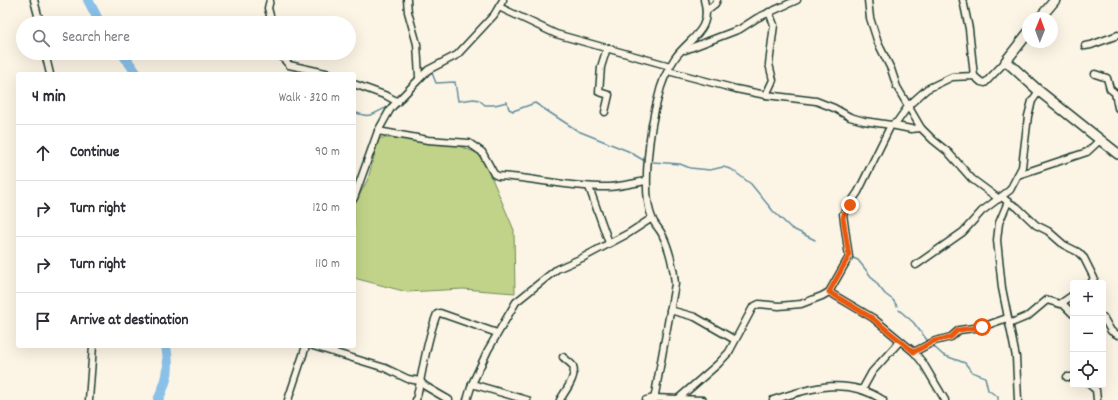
<!DOCTYPE html>
<html lang="en">
<head>
<meta charset="utf-8">
<style>
  :root { --surface:#fff; --page:#f7f7f7; --text:#2b2b33; --muted:#7c7c81; --line:#e1e1e2 }
  body { margin:0; font-family:Dekko,sans-serif; background:var(--page); color:var(--text) }
  .controls { position:absolute; right:12px; bottom:12px; display:grid; overflow:hidden; border-radius:4px; box-shadow:0 4px 16px #0002 }
  .controls button { width:36px; height:36px; display:grid; place-items:center; padding:0; border:0; border-bottom:1px solid var(--line); background:var(--surface); color:var(--text); font:20px sans-serif }
  .compass { position:absolute; left:1022px; top:12px; width:36px; height:36px; border-radius:50%; background:var(--surface); box-shadow:0 4px 16px #0002; rotate:1deg }
  .stop { position:absolute; width:12px; height:12px; margin:-9px; border:3px solid #ea580c; border-radius:50%; background:#fff }
  .stop.end { background:#ea580c; border-color:#fff; box-shadow:0 1px 4px #0008 }
  .list { margin:0; padding:0; list-style:none }
  h2 { display:flex; justify-content:space-between; align-items:center; height:52px; margin:0; padding:0 16px; font-size:17px }
  h2 small { font-size:13px; font-weight:400; color:var(--muted) }
  .list li { display:grid; grid-template-columns:26px 1fr auto; gap:12px; align-items:center; box-sizing:border-box; height:56px; padding:0 16px; border-top:1px solid var(--line) }
  .list b { display:block; font-size:15px; white-space:nowrap }
  .list em { font-size:13px; font-style:normal; color:var(--muted) }
  .icon { flex:none; width:22px; height:22px; fill:none; stroke:currentColor; stroke-width:2; stroke-linecap:round; stroke-linejoin:round }
  .map { position:relative; flex:none; width:1118px; height:400px; overflow:hidden }
  .search { position:absolute; background:var(--surface); box-shadow:0 4px 16px #0002; left:16px; top:16px; width:340px; height:44px; display:flex; align-items:center; gap:10px; box-sizing:border-box; padding:0 14px; border-radius:22px; color:var(--muted); font-size:15px }
  .panel { position:absolute; background:var(--surface); box-shadow:0 4px 16px #0002; left:16px; top:72px; width:340px; height:276px; border-radius:4px }
  .map>svg:first-child { display:block }
</style>
</head>
<body>
<div class="map">
<svg width="1118" height="400" viewBox="0 0 1118 400">
  <rect width="100%" height="100%" fill="#fcf5e5"/>
  <filter id="ink" filterUnits="userSpaceOnUse"><feTurbulence type="fractalNoise" baseFrequency=".025" numOctaves="2"/><feDisplacementMap in="SourceGraphic" scale="8" xChannelSelector="R" yChannelSelector="G"/><feConvolveMatrix kernelMatrix="1 2 1 2 8 2 1 2 1" color-interpolation-filters="sRGB"/></filter>
  <g filter="url(#ink)">
    <polygon fill="#c1d388" stroke="#70885e" points="379,138 400,138 454,144 482,155 514,230 515,293 463,289 407,292 354,278 354,205 368,179"/>
    <g fill="none" stroke-linecap="round" stroke-linejoin="round">
      <g stroke="#5f8ca0" stroke-width="1.5">
        <polyline points="429,72 432,73 436,83 455,82 458,101 474,99 479,100 485,105 495,105 507,102 509,109 513,111 535,103 578,131 628,151 643,160"/>
        <polyline points="395,106 398,107 403,99"/>
        <path d="M354,112C374,120 372,112 389,107"/>
        <polyline points="653,162 680,164 690,168 710,170 723,167 731,169 751,184 773,211 791,228 815,240"/>
        <polyline points="853,258 858,260 885,294 893,300 897,306"/>
        <polyline points="899,310 913,322 927,340"/>
        <polyline points="933,346 943,355 965,363 972,372 985,377 988,390 998,397 998,400"/>
      </g>
      <g stroke="#8ac1e8" stroke-width="10">
        <polyline points="88,0 100,23"/>
        <polyline points="122,53 137,74"/>
        <path d="M158,400C168,379 170,369 166,346"/>
      </g>
      <defs>
        <g id="street">
          <polyline points="34,0 40,23"/>
          <polyline points="270,0 268,8 272,23"/>
          <polyline points="407,0 408,12 417,44 419,77"/>
          <polyline points="868,0 870,18 878,43 891,69 897,87 921,128 933,140 948,152 972,179 999,199"/>
          <polyline points="963,0 969,29 974,76"/>
          <polyline points="499,7 556,34 670,66"/>
          <polyline points="706,11 715,4 717,0"/>
          <polyline points="1085,46 1091,45 1118,35"/>
          <polyline points="685,50 740,29 757,18 797,0"/>
          <polyline points="45,53 50,74"/>
          <polyline points="276,53 282,57 289,65 330,74"/>
          <polyline points="668,71 736,89 766,95 816,101 834,108 850,117 864,121 891,125 897,122 909,105 927,89 952,77 974,76 981,82 985,83 1006,61"/>
          <polyline points="1095,74 1107,78 1110,89 1115,93 1118,108"/>
          <polyline points="354,84 387,96 398,102"/>
          <polyline points="766,95 773,80 769,64 774,25 769,12"/>
          <polyline points="605,112 609,95 599,92 601,67 607,48"/>
          <path d="M378,131L428,140L469,143L482,152L494,174L498,176C535,178 572,188 609,187C622,186 634,183 646,181"/>
          <polyline points="1018,175 1087,152 1100,140"/>
          <polyline points="589,187 609,243"/>
          <polyline points="1002,197 1008,202 999,223 997,240 1002,288 1016,357 1018,400"/>
          <polyline points="354,198 378,131 391,108 428,70 457,55 494,15 503,0"/>
          <polyline points="1008,202 1017,207 1036,225 1048,231 1064,245 1078,252 1084,258 1094,278 1091,283"/>
          <polyline points="916,265 963,232 982,211 1010,190 1022,167 1028,116 1032,101 1039,91"/>
          <polyline points="829,292 873,318 914,352 923,363 945,400"/>
          <polyline points="1062,303 1073,314"/>
          <polyline points="670,310 695,317 735,340"/>
          <polyline points="1103,317 1111,331 1118,335"/>
          <polyline points="1009,324 1028,316 1047,300 1060,304 1073,295"/>
          <polyline points="313,346 385,368 408,379 420,381 425,386 449,400"/>
          <polyline points="914,352 935,341 951,337 959,330 982,327 1007,318"/>
          <polyline points="1067,377 1073,377"/>
          <polyline points="472,384 527,400"/>
          <polyline points="1090,385 1096,390 1097,400"/>
          <polyline points="862,390 872,372 900,341"/>
          <polyline points="679,398 718,364 729,352 753,307 759,304 779,306 801,304 822,296 829,292 849,257 843,214 858,192 891,125 911,129 921,128"/>
          <polyline points="89,400 93,346"/>
          <polyline points="288,400 306,346"/>
          <path d="M416,400C423,372 426,341 437,314L440,313L497,333"/>
          <polyline points="467,400 472,384 488,350 516,302 557,269 582,258 629,233 652,218"/>
          <path d="M560,400C565,391 577,377 573,366C571,363 566,360 563,357"/>
          <polyline points="646,400 654,398 703,400"/>
          <path d="M654,400L675,284C674,268 669,248 662,234C659,228 654,224 652,218C641,191 650,126 658,98C661,84 667,70 675,58C689,38 713,31 704,0"/>
          <path d="M773,400C812,388 846,376 883,400"/>
        </g>
        <g id="secondary">
          <polyline points="1040,18 1055,0"/>
          <polyline points="1028,33 1006,61 1039,91 1118,154"/>
        </g>
      </defs>
      <use href="#street" stroke="#1f3d34" stroke-width="9"/>
      <use href="#secondary" stroke="#1f3d34" stroke-width="12"/>
      <use href="#street" stroke="#fcf5e5" stroke-width="6"/>
      <use href="#secondary" stroke="#fcf5e5" stroke-width="9"/>
    </g>
  </g>
  <g fill="none" stroke-linecap="round" stroke-linejoin="round" filter="url(#ink)">
    <polyline stroke="#ea580c" stroke-width="5" points="850,205 844,214 843,218 849,256 829,292 872,318 914,352 934,341 951,337 958,330 982,327"/>
  </g>
</svg>
<div class="controls">
<button>+</button>
<button>−</button>
<button><svg class="icon" aria-label="locate" viewBox="0 0 24 24"><circle cx="12" cy="12" r="6"/><path d="M12 2v4M12 18v4M2 12h4M18 12h4"/></svg></button>
</div>
<svg class="compass" viewBox="-18 -18 36 36"><path d="M0-13l5 13h-10z" fill="#e53935"/><path d="M0 13l5-13h-10z" fill="#7c7c81"/></svg>
<div class="stop" style="left:982px;top:327px"></div>
<div class="stop end" style="left:850px;top:205px"></div>
<div class="search"><svg class="icon" aria-label="search" viewBox="0 0 24 24"><circle cx="10" cy="10" r="6"/><path d="M15 15l6 6"/></svg>Search here</div>
<section class="panel">
<h2>4 min<small>Walk · 320 m</small></h2>
<ul class="list">
<li><svg class="icon" aria-label="ahead" viewBox="0 0 24 24"><path d="M12 20V5M6 11l6-6 6 6"/></svg><div><b>Continue</b></div><em>90 m</em></li>
<li><svg class="icon" aria-label="right" viewBox="0 0 24 24"><path d="M7 20v-9h11M14 6l5 5-5 5"/></svg><div><b>Turn right</b></div><em>120 m</em></li>
<li><svg class="icon" aria-label="right" viewBox="0 0 24 24"><path d="M7 20v-9h11M14 6l5 5-5 5"/></svg><div><b>Turn right</b></div><em>110 m</em></li>
<li><svg class="icon" aria-label="arrive" viewBox="0 0 24 24"><path d="M6 21V4h12l-3 4 3 4H6"/></svg><div><b>Arrive at destination</b></div></li>
</ul>
</section>
</div>
</body>
</html>
